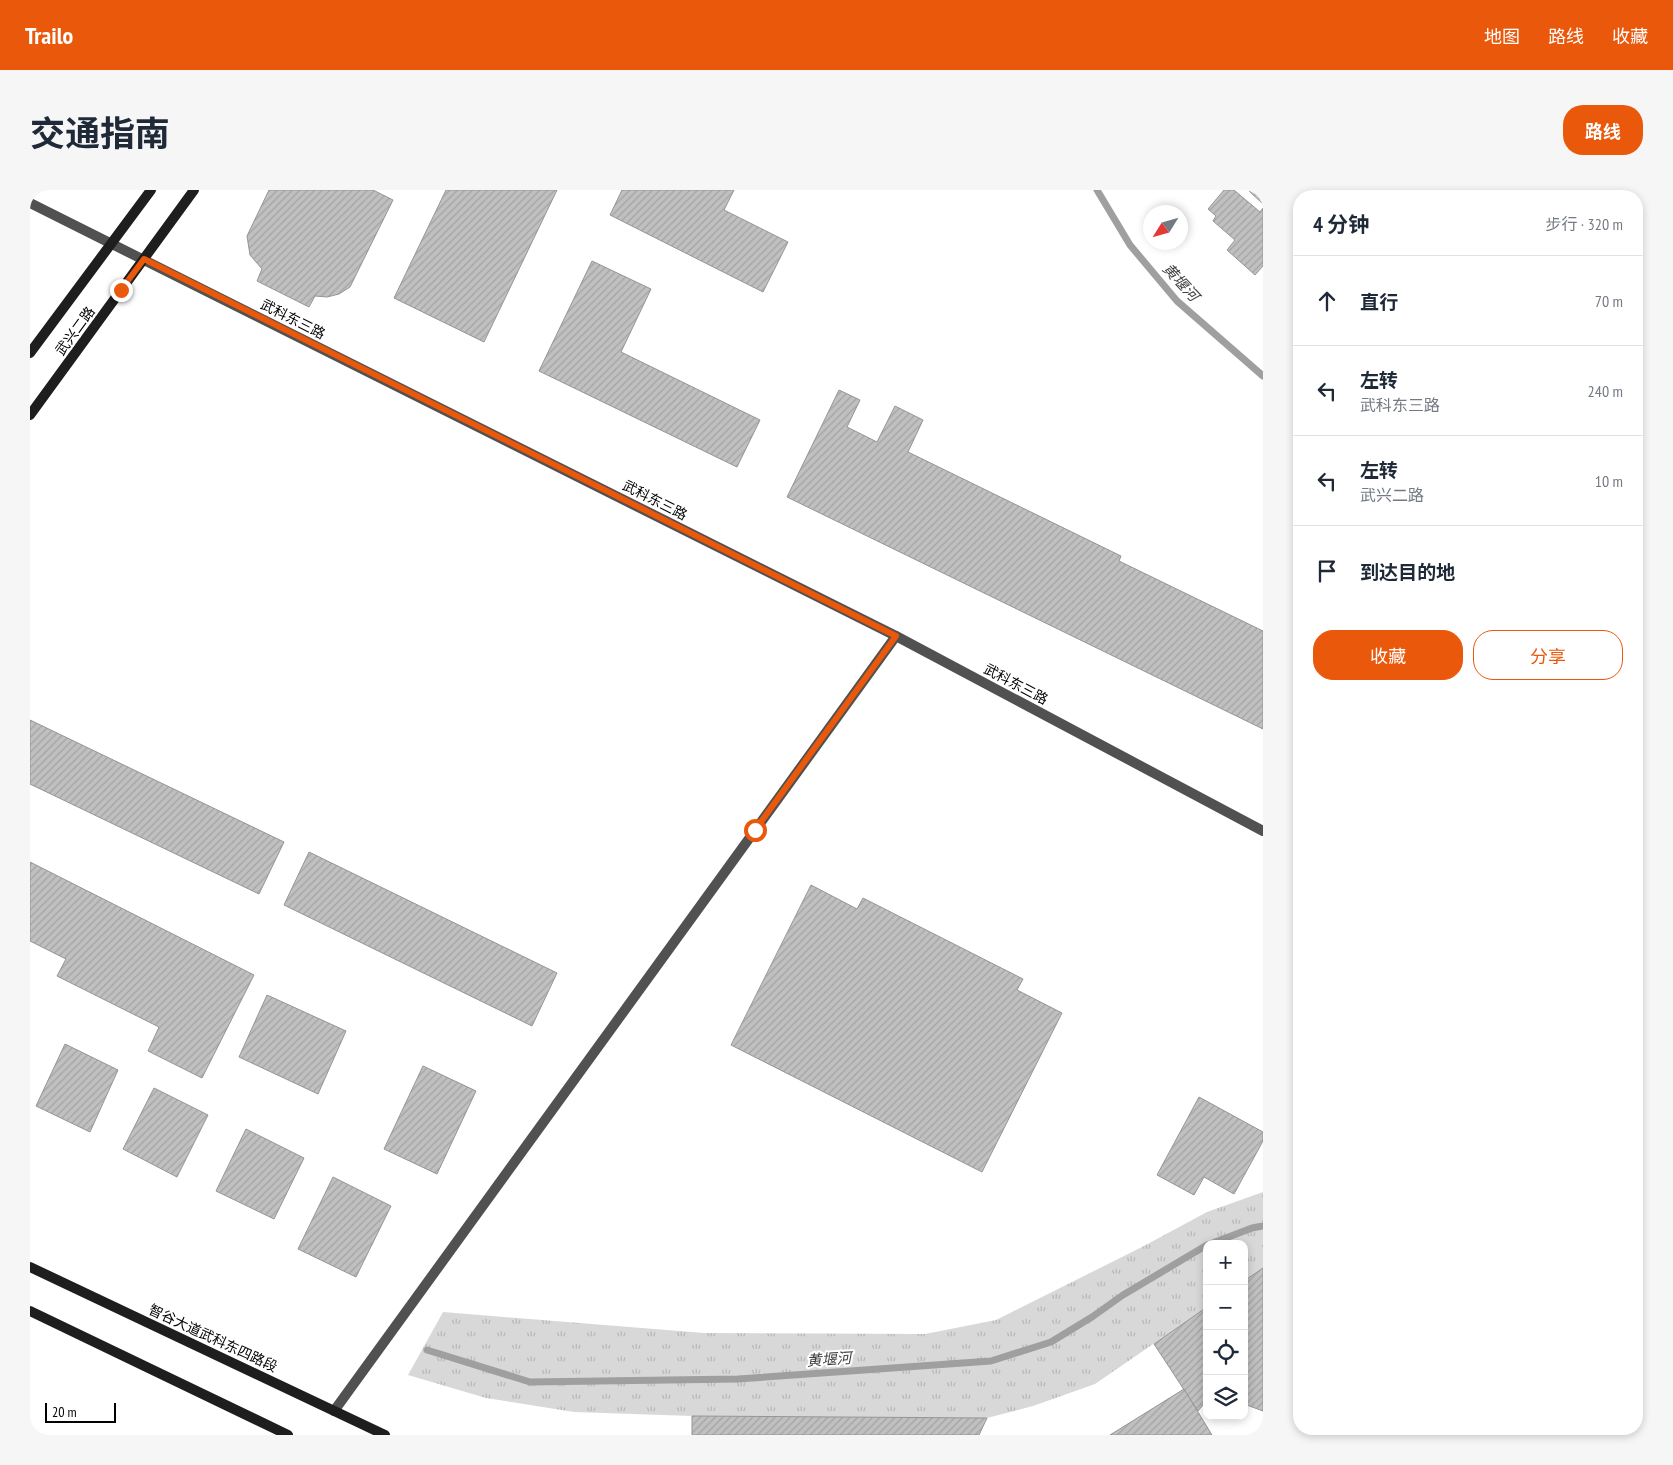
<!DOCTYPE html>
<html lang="zh">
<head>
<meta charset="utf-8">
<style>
  :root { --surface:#fff; --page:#f6f6f7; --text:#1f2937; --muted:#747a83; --line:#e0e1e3; --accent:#ea580c }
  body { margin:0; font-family:"PT Sans Narrow","Noto Sans SC",sans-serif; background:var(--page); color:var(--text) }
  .controls { position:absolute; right:15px; bottom:15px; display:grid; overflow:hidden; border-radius:10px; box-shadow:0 2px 8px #0003 }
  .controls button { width:45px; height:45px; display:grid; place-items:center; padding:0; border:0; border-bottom:1px solid var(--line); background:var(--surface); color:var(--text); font:25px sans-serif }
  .compass { position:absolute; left:1113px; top:15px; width:45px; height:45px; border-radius:50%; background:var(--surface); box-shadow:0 2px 8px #0003; rotate:233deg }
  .scale { position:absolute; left:15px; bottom:12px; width:71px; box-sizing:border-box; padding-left:5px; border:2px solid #000; border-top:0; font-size:14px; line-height:18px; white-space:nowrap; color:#000; -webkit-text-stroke:4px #fff; paint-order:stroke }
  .stop { position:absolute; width:15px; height:15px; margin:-11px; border:4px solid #ea580c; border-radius:50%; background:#fff }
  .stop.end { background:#ea580c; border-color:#fff; box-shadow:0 1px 5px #0008 }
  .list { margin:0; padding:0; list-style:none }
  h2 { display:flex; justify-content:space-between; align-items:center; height:65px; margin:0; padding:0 20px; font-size:21px }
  h2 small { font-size:16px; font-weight:400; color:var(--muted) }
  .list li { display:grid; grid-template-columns:32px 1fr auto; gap:15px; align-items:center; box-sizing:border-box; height:90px; padding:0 20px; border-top:1px solid var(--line) }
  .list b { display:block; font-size:19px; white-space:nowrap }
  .list p { margin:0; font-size:16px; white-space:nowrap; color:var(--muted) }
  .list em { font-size:16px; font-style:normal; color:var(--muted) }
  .actions { display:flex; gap:10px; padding:15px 20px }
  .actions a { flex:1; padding:11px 0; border:1px solid var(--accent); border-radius:20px; text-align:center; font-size:18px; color:var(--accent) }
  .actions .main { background:var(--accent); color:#fff }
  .icon { flex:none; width:28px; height:28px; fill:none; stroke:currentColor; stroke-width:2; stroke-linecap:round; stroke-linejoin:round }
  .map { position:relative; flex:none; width:1233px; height:1245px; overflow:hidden; border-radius:20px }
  header { display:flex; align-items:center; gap:30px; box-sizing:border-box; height:70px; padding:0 25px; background:var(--accent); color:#fff }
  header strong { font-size:24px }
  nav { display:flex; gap:28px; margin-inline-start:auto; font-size:18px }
  .intro { display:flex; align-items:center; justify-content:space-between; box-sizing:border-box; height:120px; padding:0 30px }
  h1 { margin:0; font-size:35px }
  .button { padding:12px 22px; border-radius:20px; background:var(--accent); color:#fff; font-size:18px; font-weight:700 }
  main { display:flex; gap:30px; padding:0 30px }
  aside { flex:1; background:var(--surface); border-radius:20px; box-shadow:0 2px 8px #0003 }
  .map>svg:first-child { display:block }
</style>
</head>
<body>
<header>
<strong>Trailo</strong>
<nav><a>地图</a><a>路线</a><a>收藏</a></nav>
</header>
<div class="intro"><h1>交通指南</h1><a class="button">路线</a></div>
<main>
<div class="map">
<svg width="1233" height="1245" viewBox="0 0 1233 1245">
  <defs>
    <pattern id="park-tufts" width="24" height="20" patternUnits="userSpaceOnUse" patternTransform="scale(1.25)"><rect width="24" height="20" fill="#d8d8d8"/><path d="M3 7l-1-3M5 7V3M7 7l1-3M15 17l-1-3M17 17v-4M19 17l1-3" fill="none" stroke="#b8b8b8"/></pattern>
    <pattern id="building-hatch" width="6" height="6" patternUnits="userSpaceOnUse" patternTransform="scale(1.25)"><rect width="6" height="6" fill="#c0c0c0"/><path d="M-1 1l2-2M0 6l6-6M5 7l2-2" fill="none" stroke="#a3a3a3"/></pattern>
  </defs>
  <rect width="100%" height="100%" fill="#fff"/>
  <polygon fill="url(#park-tufts)" points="1233,1002 1233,1078 1214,1091 1214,1054 1177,1054 1177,1117 1065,1194 1003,1216 957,1228 662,1226 544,1222 456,1208 378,1185 413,1122 674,1143 895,1144 966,1130 1112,1057 1177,1022"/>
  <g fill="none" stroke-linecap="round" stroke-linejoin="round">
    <g stroke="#9f9f9f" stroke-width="7">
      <polyline points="1067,0 1100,55 1147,111 1233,186"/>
      <polyline points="1180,1054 1222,1038 1233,1036"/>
      <polyline points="397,1160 500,1192 708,1189 961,1171 1021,1152 1062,1127 1093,1105 1177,1055"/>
    </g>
  </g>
  <g fill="url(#building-hatch)" stroke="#959595">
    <polygon points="239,0 343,0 363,10 320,97 309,104 297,107 285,106 279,117 227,91 232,79 220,65 217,46"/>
    <polygon points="416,0 527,0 454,152 364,108"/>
    <polygon points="592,0 704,0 694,20 758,52 733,102 580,25"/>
    <polygon points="1194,0 1204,0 1230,22 1233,18 1233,76 1225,85 1197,60 1205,50 1183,31 1186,26 1178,19"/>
    <polygon points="1220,0 1233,0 1233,14 1219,1"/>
    <polygon points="562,71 621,99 591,162 730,230 707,277 509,181"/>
    <polygon points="809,200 830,210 817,237 847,252 865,216 893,230 878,262 1091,366 1089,371 1233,441 1233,539 757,307"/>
    <polygon points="0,530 254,652 229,704 0,594"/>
    <polygon points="279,662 527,783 502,836 254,715"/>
    <polygon points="0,672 224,785 172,888 118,861 129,837 27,786 36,769 0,751"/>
    <polygon points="781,695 827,719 833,708 993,789 987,800 1032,823 952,982 701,855"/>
    <polygon points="237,805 316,841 288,904 209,867"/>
    <polygon points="35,854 88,880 60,942 6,916"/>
    <polygon points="393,876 446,901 407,984 354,959"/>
    <polygon points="124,898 178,925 147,987 93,959"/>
    <polygon points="1169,907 1233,942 1233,951 1204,1004 1174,987 1164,1005 1127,985"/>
    <polygon points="216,939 274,968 244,1029 186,1001"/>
    <polygon points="303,987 361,1016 326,1087 268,1059"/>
    <polygon points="1233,1078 1233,1221 1214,1214 1214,1091"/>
    <polygon points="1177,1117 1177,1210 1168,1221 1124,1154"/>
    <polygon points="1154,1199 1182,1245 1080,1245"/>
    <polygon points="662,1226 957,1228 949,1245 662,1245"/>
  </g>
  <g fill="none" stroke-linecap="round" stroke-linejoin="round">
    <g stroke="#515151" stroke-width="10">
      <polyline points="0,13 866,446 1233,641"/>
      <polyline points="304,1221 866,446"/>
    </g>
    <g stroke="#1e1e1e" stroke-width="10">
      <polyline points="0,163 121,0"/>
      <polyline points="0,225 164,0"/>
      <polyline points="0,1077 355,1245"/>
      <polyline points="0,1121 258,1245"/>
    </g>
  </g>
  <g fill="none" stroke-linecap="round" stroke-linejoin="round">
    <polyline stroke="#ea580c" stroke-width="6" points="91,100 114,69 866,446 725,640"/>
  </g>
  <g text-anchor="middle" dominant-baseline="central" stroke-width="4" stroke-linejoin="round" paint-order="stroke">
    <g font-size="14" fill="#000" stroke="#fff">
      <text transform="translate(263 129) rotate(27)">武科东三路</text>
      <text transform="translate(45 141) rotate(-54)">武兴二路</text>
      <text transform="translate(625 310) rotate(27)">武科东三路</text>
      <text transform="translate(986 494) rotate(28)">武科东三路</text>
      <text transform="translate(183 1148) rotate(25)">智谷大道武科东四路段</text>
    </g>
    <g font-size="15" font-style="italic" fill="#404040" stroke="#fff">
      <text transform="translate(1151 92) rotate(47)">黄堰河</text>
      <text transform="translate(799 1169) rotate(-4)">黄堰河</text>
    </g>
  </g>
</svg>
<div class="controls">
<button>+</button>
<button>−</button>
<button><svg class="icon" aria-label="locate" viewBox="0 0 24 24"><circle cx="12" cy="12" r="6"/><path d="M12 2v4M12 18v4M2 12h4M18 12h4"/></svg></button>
<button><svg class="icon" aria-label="layers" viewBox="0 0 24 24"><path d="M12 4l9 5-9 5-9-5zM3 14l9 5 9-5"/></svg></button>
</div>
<svg class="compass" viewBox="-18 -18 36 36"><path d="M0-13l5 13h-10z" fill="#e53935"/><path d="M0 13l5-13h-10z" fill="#747a83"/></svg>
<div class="scale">20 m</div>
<div class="stop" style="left:725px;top:640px"></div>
<div class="stop end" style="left:91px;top:100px"></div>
</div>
<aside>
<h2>4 分钟<small>步行 · 320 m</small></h2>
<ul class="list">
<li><svg class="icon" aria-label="ahead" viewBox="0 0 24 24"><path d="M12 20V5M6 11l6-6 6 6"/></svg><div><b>直行</b></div><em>70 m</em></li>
<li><svg class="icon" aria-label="left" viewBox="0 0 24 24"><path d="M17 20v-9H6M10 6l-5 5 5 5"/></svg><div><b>左转</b><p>武科东三路</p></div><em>240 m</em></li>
<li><svg class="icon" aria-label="left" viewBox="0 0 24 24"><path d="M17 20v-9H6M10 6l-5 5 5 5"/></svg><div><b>左转</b><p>武兴二路</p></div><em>10 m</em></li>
<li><svg class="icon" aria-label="arrive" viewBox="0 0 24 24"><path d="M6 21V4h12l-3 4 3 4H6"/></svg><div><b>到达目的地</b></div></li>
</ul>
<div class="actions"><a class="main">收藏</a><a>分享</a></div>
</aside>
</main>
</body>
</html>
